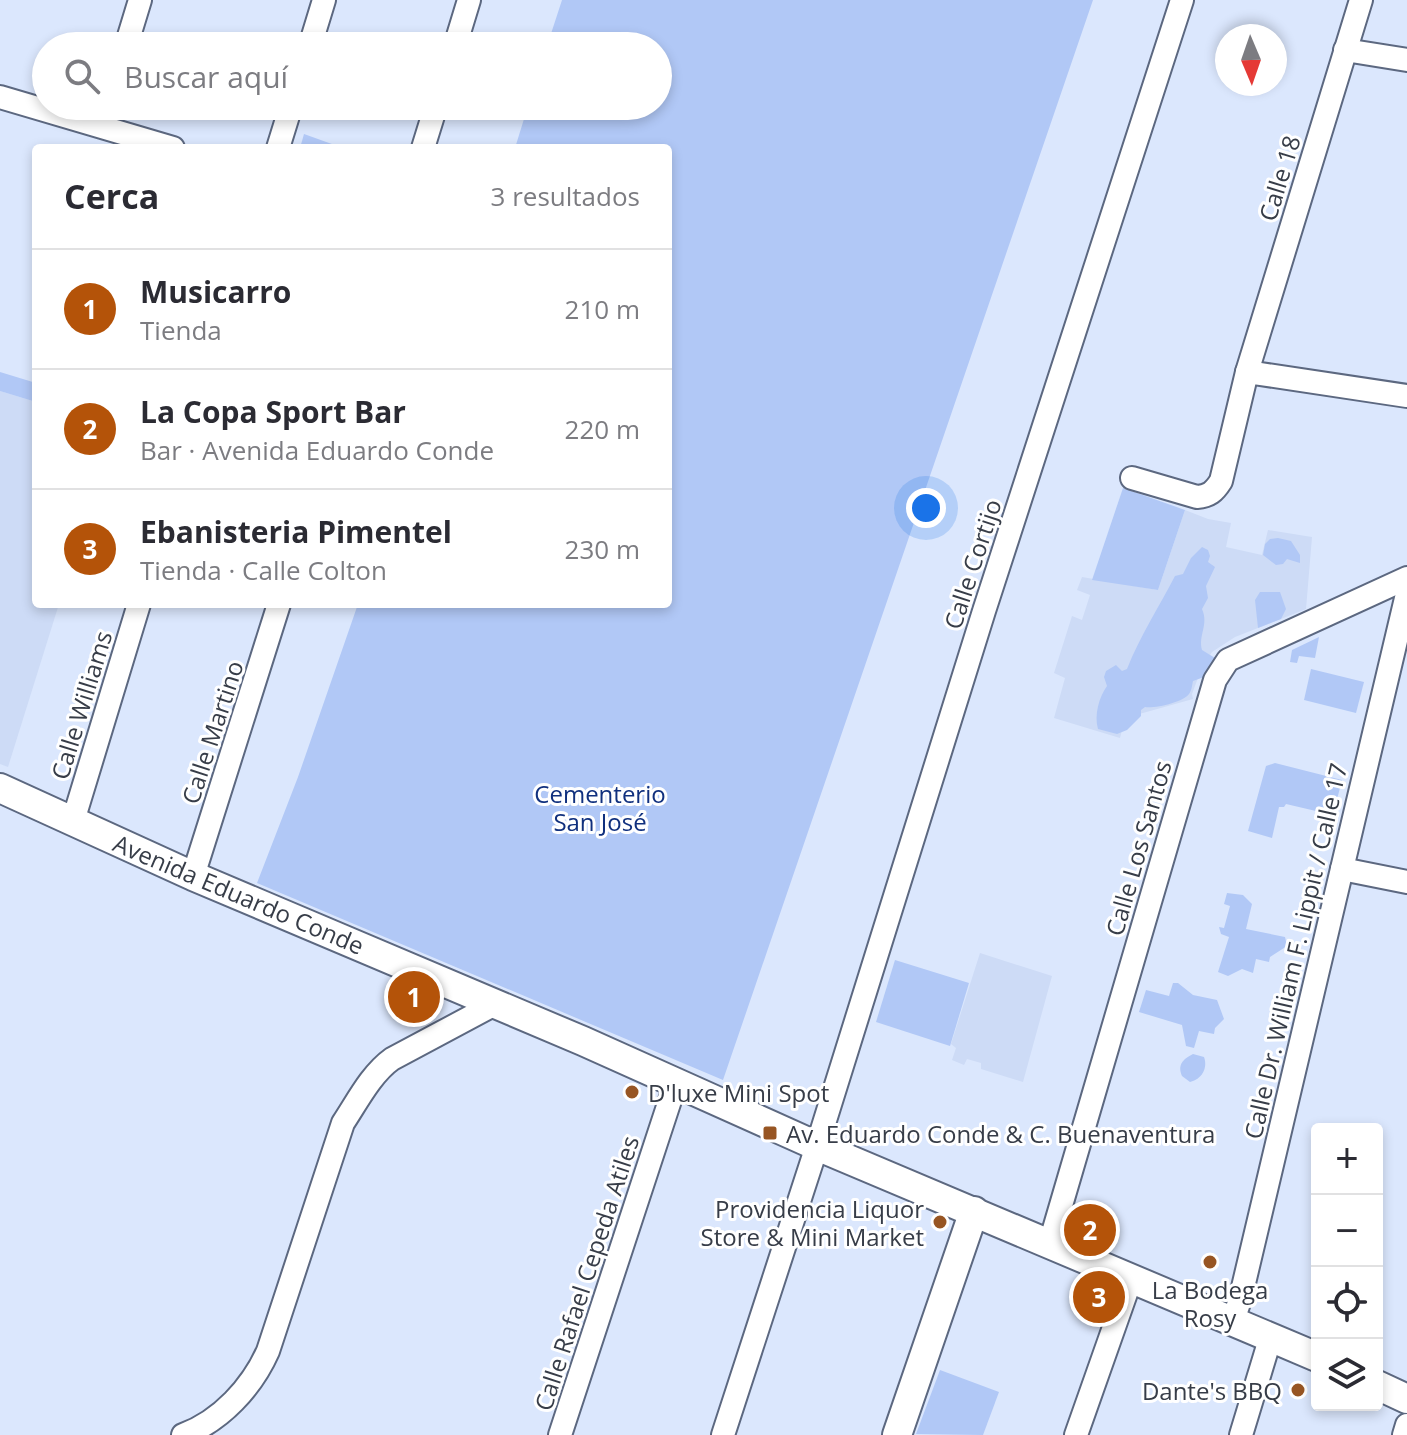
<!DOCTYPE html>
<html lang="es">
<head>
<meta charset="utf-8">
<style>
  :root { --surface:#fff; --page:#f2f2f3; --text:#2b2b33; --muted:#7c7c81; --line:#e1e1e2; --accent:#b45309 }
  body { margin:0; font-family:"Open Sans",sans-serif; background:var(--page); color:var(--text) }
  .controls { position:absolute; right:24px; bottom:24px; display:grid; overflow:hidden; border-radius:8px; box-shadow:0 4px 12px #0003 }
  .controls button { width:72px; height:72px; display:grid; place-items:center; padding:0; border:0; border-bottom:2px solid var(--line); background:var(--surface); color:var(--text); font:40px sans-serif }
  .compass { position:absolute; left:1215px; top:24px; width:72px; height:72px; border-radius:50%; background:var(--surface); box-shadow:0 4px 12px #0003; rotate:178deg }
  .you { position:absolute; left:926px; top:508px; width:28px; height:28px; margin:-20px; border:6px solid #fff; border-radius:50%; background:#1a73e8; box-shadow:0 0 0 12px #1a73e833 }
  .badge { display:grid; place-items:center; width:52px; height:52px; border-radius:50%; background:var(--accent); color:#fff; font-size:26px; font-weight:700 }
  .pin { position:absolute; translate:-50% -50%; border:4px solid #fff; box-shadow:0 2px 8px #0006 }
  .list { margin:0; padding:0; list-style:none }
  h2 { display:flex; justify-content:space-between; align-items:center; height:104px; margin:0; padding:0 32px; font-size:34px }
  h2 small { font-size:26px; font-weight:400; color:var(--muted) }
  .list li { display:grid; grid-template-columns:52px 1fr auto; gap:24px; align-items:center; box-sizing:border-box; height:120px; padding:0 32px; border-top:2px solid var(--line) }
  .list b { display:block; font-size:30px; white-space:nowrap }
  .list p { margin:0; font-size:26px; white-space:nowrap; color:var(--muted) }
  .list em { font-size:26px; font-style:normal; color:var(--muted) }
  .icon { flex:none; width:44px; height:44px; fill:none; stroke:currentColor; stroke-width:2; stroke-linecap:round; stroke-linejoin:round }
  .map { position:relative; flex:none; width:1407px; height:1435px; overflow:hidden }
  .search { position:absolute; background:var(--surface); box-shadow:0 4px 12px #0003; left:32px; top:32px; width:640px; height:88px; display:flex; align-items:center; gap:20px; box-sizing:border-box; padding:0 28px; border-radius:44px; color:var(--muted); font-size:30px }
  .panel { position:absolute; background:var(--surface); box-shadow:0 4px 12px #0003; left:32px; top:144px; width:640px; height:464px; border-radius:8px }
  .map>svg:first-child { display:block }
</style>
</head>
<body>
<div class="map">
<svg width="1407" height="1435" viewBox="0 0 1407 1435">
  <rect width="100%" height="100%" fill="#dbe7fd"/>
  <g fill="#cddbf6">
    <polygon points="0,391 36,402 36,604 59,604 8,767 0,764"/>
    <polygon points="1185,510 1208,519 1231,523 1226,547 1262,555 1268,530 1312,537 1306,609 1235,637 1212,652 1202,667 1192,694 1193,699 1125,718 1120,738 1054,718 1065,678 1054,673 1072,616 1082,620 1090,595 1077,590 1082,577 1158,590"/>
    <polygon points="980,953 1052,976 1023,1082 981,1069 981,1063 967,1059 964,1065 952,1060 956,1048 951,1044"/>
  </g>
  <g fill="#b1c8f6">
    <polygon points="562,0 1093,0 723,1080 257,883 298,777 358,604 668,604 668,148 515,148 528,106 658,106 658,46 547,46"/>
    <polygon points="304,134 343,148 300,148"/>
    <polygon points="0,372 36,383 36,402 0,391"/>
    <polygon points="1123,488 1185,510 1158,590 1092,580"/>
    <polygon points="1278,538 1291,541 1300,555 1300,563 1287,559 1283,564 1276,565 1263,555 1265,544 1270,539"/>
    <path d="M1202,547L1208,550L1210,556L1208,562L1215,567L1206,586L1208,598L1202,609C1209,625 1198,635 1202,650L1215,658L1216,662L1207,676L1193,681C1192,685 1192,690 1189,694C1184,702 1154,709 1145,707L1141,710V716L1127,730L1117,734L1098,729C1094,715 1099,697 1107,686L1104,677L1106,671L1116,665L1122,671L1127,669C1140,636 1159,607 1175,576L1183,574L1191,558Z"/>
    <polygon points="1260,592 1280,592 1286,609 1281,619 1258,628 1255,600"/>
    <polygon points="1319,637 1315,658 1299,656 1297,663 1290,662 1292,650"/>
    <polygon points="1311,669 1364,682 1356,713 1304,700"/>
    <polygon points="1275,763 1342,780 1333,815 1286,804 1284,807 1279,807 1272,838 1248,831 1266,766"/>
    <polygon points="1227,893 1243,895 1252,904 1246,929 1285,937 1287,946 1270,957 1269,962 1256,959 1253,973 1242,969 1228,976 1218,972 1229,937 1221,934 1219,927 1224,928 1230,906 1224,904"/>
    <polygon points="895,960 969,983 950,1046 876,1022"/>
    <polygon points="1173,983 1178,983 1193,995 1217,1000 1224,1019 1215,1028 1214,1034 1199,1031 1194,1048 1186,1046 1182,1025 1139,1012 1146,990 1169,996"/>
    <path d="M1193,1054L1204,1057C1208,1068 1202,1079 1190,1082L1182,1076C1177,1065 1183,1059 1193,1054Z"/>
    <polygon points="940,1370 999,1392 983,1435 916,1434"/>
  </g>
  <g fill="none" stroke-linecap="round" stroke-linejoin="round">
    <defs>
      <g id="minor">
        <polyline points="126,46 140,0"/>
        <polyline points="310,46 324,0"/>
        <polyline points="455,46 469,0"/>
        <polyline points="1345,50 1407,60"/>
        <polyline points="0,97 173,148"/>
        <polyline points="278,148 291,106"/>
        <polyline points="423,148 436,106"/>
        <polyline points="1247,372 1407,396"/>
        <path d="M1132,478L1197,497C1209,496 1214,492 1221,481L1247,372L1361,0"/>
        <polyline points="73,821 139,604"/>
        <polyline points="1342,869 1407,882"/>
        <polyline points="193,876 279,604"/>
        <polyline points="1050,1243 1215,680 1228,660 1407,578"/>
        <polyline points="1233,1320 1240,1300 1407,594"/>
        <path d="M183,1435C221,1421 252,1387 268,1351L343,1123C357,1102 371,1074 392,1059L495,1004"/>
        <polyline points="560,1435 676,1082"/>
        <polyline points="723,1435 817,1146 984,611 1182,0"/>
        <polyline points="1076,1435 1131,1279"/>
        <polyline points="1241,1435 1271,1336"/>
        <polyline points="1404,1435 1407,1425"/>
      </g>
      <g id="tertiary">
        <polyline points="0,788 193,876 583,1041 817,1146 1317,1357"/>
        <polyline points="1377,1385 1407,1399"/>
        <polyline points="897,1435 974,1211"/>
      </g>
    </defs>
    <use href="#minor" stroke="#5c6880" stroke-width="26"/>
    <use href="#tertiary" stroke="#5c6880" stroke-width="32"/>
    <use href="#minor" stroke="#fff" stroke-width="22"/>
    <use href="#tertiary" stroke="#fff" stroke-width="28"/>
  </g>
  <g fill="#975523" stroke="#fff" stroke-width="3">
    <circle cx="632" cy="1092" r="8"/>
    <rect x="762" y="1125" width="16" height="16" rx="4"/>
    <circle cx="940" cy="1222" r="8"/>
    <circle cx="1210" cy="1262" r="8"/>
    <circle cx="1298" cy="1390" r="8"/>
  </g>
  <g text-anchor="middle" dominant-baseline="central" stroke-width="6" stroke-linejoin="round" paint-order="stroke">
    <g font-size="24" fill="#373d48" stroke="#fff">
      <text transform="translate(1279 178) rotate(-73)">Calle 18</text>
      <text transform="translate(972 564) rotate(-72)">Calle Cortijo</text>
      <text transform="translate(81 705) rotate(-73)">Calle Williams</text>
      <text transform="translate(212 732) rotate(-72)">Calle Martino</text>
      <text transform="translate(1138 848) rotate(-74)">Calle Los Santos</text>
      <text transform="translate(239 894) rotate(23)">Avenida Eduardo Conde</text>
      <text transform="translate(1295 951) rotate(-77)">Calle Dr. William F. Lippit / Calle 17</text>
      <text transform="translate(586 1273) rotate(-72)">Calle Rafael Cepeda Atiles</text>
    </g>
    <g font-size="24" fill="#10307e" stroke="#fff">
      <text x="600" y="793">Cementerio<tspan x="600" dy="28">San José</tspan></text>
    </g>
    <g font-size="24" fill="#373d48" stroke="#fff" text-anchor="start">
      <text x="648" y="1092">D'luxe Mini Spot</text>
      <text x="786" y="1133">Av. Eduardo Conde &amp; C. Buenaventura</text>
      <text x="924" y="1208" text-anchor="end">Providencia Liquor<tspan x="924" dy="28">Store &amp; Mini Market</tspan></text>
      <text x="1210" y="1289" text-anchor="middle">La Bodega<tspan x="1210" dy="28">Rosy</tspan></text>
      <text x="1282" y="1390" text-anchor="end">Dante's BBQ</text>
    </g>
  </g>
</svg>
<div class="controls">
<button>+</button>
<button>−</button>
<button><svg class="icon" aria-label="locate" viewBox="0 0 24 24"><circle cx="12" cy="12" r="6"/><path d="M12 2v4M12 18v4M2 12h4M18 12h4"/></svg></button>
<button><svg class="icon" aria-label="layers" viewBox="0 0 24 24"><path d="M12 4l9 5-9 5-9-5zM3 14l9 5 9-5"/></svg></button>
</div>
<svg class="compass" viewBox="-18 -18 36 36"><path d="M0-13l5 13h-10z" fill="#e53935"/><path d="M0 13l5-13h-10z" fill="#7c7c81"/></svg>
<div class="you"></div>
<div class="pin badge" style="left:414px;top:997px">1</div>
<div class="pin badge" style="left:1090px;top:1230px">2</div>
<div class="pin badge" style="left:1099px;top:1297px">3</div>
<div class="search"><svg class="icon" aria-label="search" viewBox="0 0 24 24"><circle cx="10" cy="10" r="6"/><path d="M15 15l6 6"/></svg>Buscar aquí</div>
<section class="panel">
<h2>Cerca<small>3 resultados</small></h2>
<ul class="list">
<li><span class="badge">1</span><div><b>Musicarro</b><p>Tienda</p></div><em>210 m</em></li>
<li><span class="badge">2</span><div><b>La Copa Sport Bar</b><p>Bar · Avenida Eduardo Conde</p></div><em>220 m</em></li>
<li><span class="badge">3</span><div><b>Ebanisteria Pimentel</b><p>Tienda · Calle Colton</p></div><em>230 m</em></li>
</ul>
</section>
</div>
</body>
</html>
